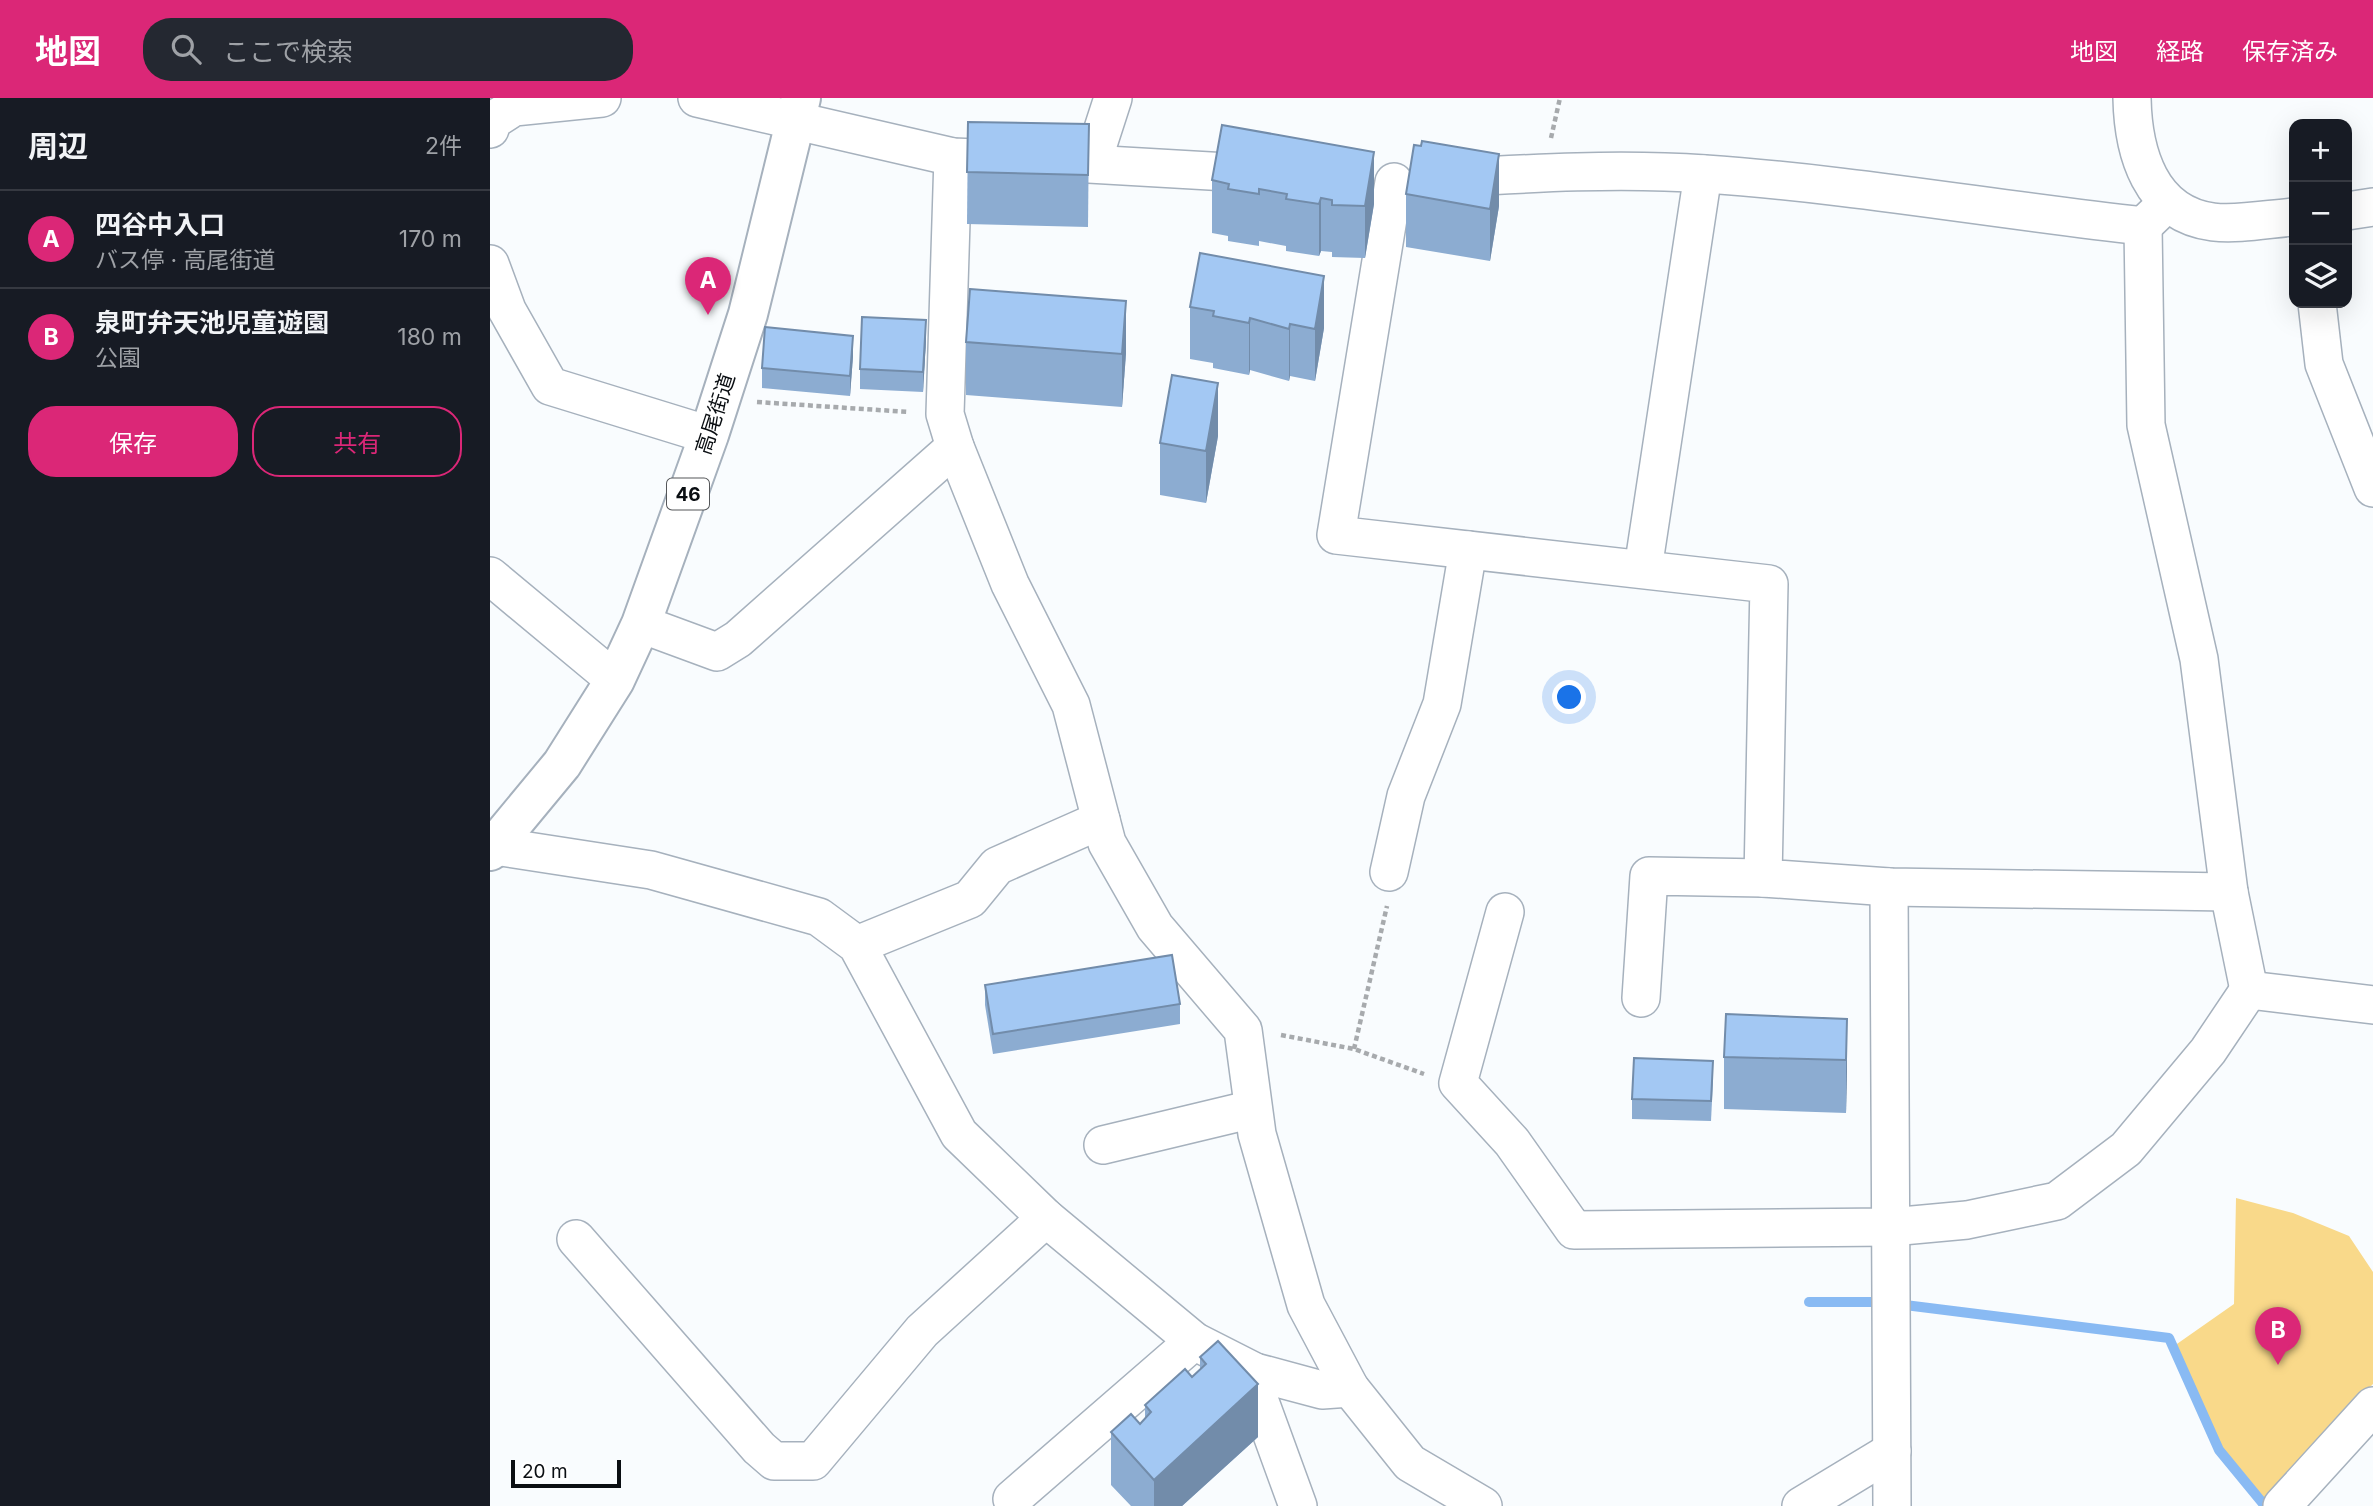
<!DOCTYPE html>
<html lang="ja">
<head>
<meta charset="utf-8">
<style>
  :root { --surface:#171b24; --page:#242831; --text:#f1f3f6; --muted:#9ea1a6; --line:#363941; --accent:#db2777 }
  body { margin:0; font-family:Inter,"Noto Sans JP",sans-serif; background:var(--page); color:var(--text) }
  .controls { position:absolute; right:21px; top:21px; display:grid; overflow:hidden; border-radius:14px; box-shadow:0 7px 28px #0002 }
  .controls button { width:63px; height:63px; display:grid; place-items:center; padding:0; border:0; border-bottom:2px solid var(--line); background:var(--surface); color:var(--text); font:35px sans-serif }
  .scale { position:absolute; left:21px; bottom:18px; width:110px; box-sizing:border-box; padding-left:7px; border:4px solid #0a0e12; border-top:0; font-size:19px; line-height:24px; white-space:nowrap; color:#0a0e12; -webkit-text-stroke:5px #fff; paint-order:stroke }
  .you { position:absolute; left:1080px; top:600px; width:24px; height:24px; margin:-18px; border:5px solid #fff; border-radius:50%; background:#1a73e8; box-shadow:0 0 0 10px #1a73e833 }
  .badge { display:grid; place-items:center; width:46px; height:46px; border-radius:50%; background:var(--accent); color:#fff; font-size:23px; font-weight:700 }
  .pin { position:absolute; translate:-50% -58px; filter:drop-shadow(0 2px 4px #0008) }
  .pin::after { content:''; position:absolute; top:37px; width:24px; height:21px; background:inherit; clip-path:polygon(0 0,100% 0,50% 100%) }
  .list { margin:0; padding:0; list-style:none }
  h2 { display:flex; justify-content:space-between; align-items:center; height:91px; margin:0; padding:0 28px; font-size:30px }
  h2 small { font-size:23px; font-weight:400; color:var(--muted) }
  .list li { display:grid; grid-template-columns:46px 1fr auto; gap:21px; align-items:center; box-sizing:border-box; height:98px; padding:0 28px; border-top:2px solid var(--line) }
  .list b { display:block; font-size:26px; white-space:nowrap }
  .list p { margin:0; font-size:23px; white-space:nowrap; color:var(--muted) }
  .list em { font-size:23px; font-style:normal; color:var(--muted) }
  .actions { display:flex; gap:14px; padding:21px 28px }
  .actions a { flex:1; padding:16px 0; border:2px solid var(--accent); border-radius:28px; text-align:center; font-size:24px; color:var(--accent) }
  .actions .main { background:var(--accent); color:#fff }
  .icon { flex:none; width:38px; height:38px; fill:none; stroke:currentColor; stroke-width:2; stroke-linecap:round; stroke-linejoin:round }
  .map { position:relative; flex:none; width:1883px; height:1408px; overflow:hidden }
  header { display:flex; align-items:center; gap:42px; box-sizing:border-box; height:98px; padding:0 35px; background:var(--accent); color:#fff }
  header strong { font-size:33px }
  nav { display:flex; gap:38px; margin-inline-start:auto; font-size:24px }
  .search { width:490px; height:63px; background:var(--page); display:flex; align-items:center; gap:18px; box-sizing:border-box; padding:0 24px; border-radius:28px; color:var(--muted); font-size:26px }
  main { display:flex }
  aside { flex:1; background:var(--surface) }
  .map>svg:first-child { display:block }
</style>
</head>
<body>
<header>
<strong>地図</strong>
<div class="search"><svg class="icon" aria-label="search" viewBox="0 0 24 24"><circle cx="10" cy="10" r="6"/><path d="M15 15l6 6"/></svg>ここで検索</div>
<nav><a>地図</a><a>経路</a><a>保存済み</a></nav>
</header>
<main>
<aside>
<h2>周辺<small>2件</small></h2>
<ul class="list">
<li><span class="badge">A</span><div><b>四谷中入口</b><p>バス停 · 高尾街道</p></div><em>170 m</em></li>
<li><span class="badge">B</span><div><b>泉町弁天池児童遊園</b><p>公園</p></div><em>180 m</em></li>
</ul>
<div class="actions"><a class="main">保存</a><a>共有</a></div>
</aside>
<div class="map">
<svg width="1883" height="1408" viewBox="0 0 1883 1408">
  <rect width="100%" height="100%" fill="#f9fcfe"/>
  <polygon fill="#f9d98a" points="1746,1100 1803,1115 1859,1138 1883,1174 1883,1286 1815,1355 1780,1408 1775,1408 1729,1352 1684,1248 1744,1206"/>
  <g fill="none" stroke-linecap="round" stroke-linejoin="round">
    <g stroke="#89baf3" stroke-width="10">
      <polyline points="1319,1204 1391,1204"/>
      <polyline points="1415,1207 1679,1240 1729,1352 1775,1408"/>
    </g>
    <defs>
      <g id="minor">
        <polyline points="207,0 463,59 486,60"/>
        <path d="M1642,0C1643,54 1660,116 1723,124C1748,127 1778,121 1804,119"/>
        <polyline points="0,31 2,23 24,9 112,0"/>
        <polyline points="463,59 455,316 465,349 520,486 581,607 617,745 665,829 753,932 767,1036 816,1207 860,1290 920,1365 993,1408"/>
        <polyline points="547,63 772,76"/>
        <polyline points="602,65 623,0"/>
        <path d="M960,80C1044,75 1130,70 1215,76C1362,86 1507,112 1653,128L1676,106"/>
        <polyline points="904,84 846,437 1279,486 1273,780 1399,789 1739,794 1709,561 1656,327 1653,128"/>
        <polyline points="1857,113 1883,109"/>
        <polyline points="0,166 17,212 60,288 219,337"/>
        <polyline points="1827,205 1834,266 1883,390"/>
        <polyline points="1153,471 1213,76"/>
        <polyline points="0,478 125,582"/>
        <polyline points="151,526 227,554 248,541 465,349"/>
        <polyline points="5,748 161,772 329,819 367,847 469,1036 556,1120 704,1243 765,1274 832,1292 860,1290"/>
        <polyline points="899,774 916,698 952,606 978,452"/>
        <polyline points="1399,789 1402,1408"/>
        <polyline points="1739,794 1759,892"/>
        <polyline points="1015,814 968,985 1022,1044 1084,1132 1401,1129 1477,1122 1567,1103 1636,1051 1718,953 1759,892 1883,907"/>
        <polyline points="367,847 480,801 507,768 611,722"/>
        <polyline points="1151,900 1159,778 1273,780"/>
        <polyline points="613,1047 763,1011"/>
        <polyline points="86,1141 269,1350 284,1363 323,1363 432,1233 556,1120"/>
        <polyline points="765,1274 765,1290 808,1408"/>
        <polyline points="522,1401 704,1243"/>
        <polyline points="1311,1408 1402,1353"/>
        <polyline points="1792,1408 1883,1308"/>
      </g>
      <polyline id="major" points="0,753 72,666 125,582 151,526 219,337 258,216 311,0"/>
    </defs>
    <use href="#minor" stroke="#a6b1bd" stroke-width="40"/>
    <use href="#major" stroke="#a6b1bd" stroke-width="42"/>
    <g stroke="#a7aaad" stroke-width="4.5" stroke-dasharray="5 3.5" stroke-linecap="butt">
      <polyline points="1061,40 1070,0"/>
      <polyline points="267,304 419,314"/>
      <polyline points="791,937 864,951 934,976"/>
      <polyline points="864,951 897,808"/>
    </g>
    <use href="#minor" stroke="#fff" stroke-width="37"/>
    <use href="#major" stroke="#fff" stroke-width="38"/>
  </g>
  <g fill="#8cacd1">
    <polygon points="478,24 599,26 598,129 477,126"/>
    <polygon points="722,82 884,106 875,160 842,159 842,154 831,153 829,158 796,153 796,148 769,143 769,148 738,143 738,138 722,135"/>
    <polygon points="916,96 1009,108 1000,163 916,149"/>
    <polygon points="700,209 834,230 825,283 800,278 799,283 760,272 759,277 723,270 723,265 700,261"/>
    <polygon points="436,242 433,294 370,291 370,271"/>
    <polygon points="476,244 636,255 632,309 476,297"/>
    <polygon points="363,258 360,298 272,290 272,270"/>
    <polygon points="728,338 716,405 670,397 670,345"/>
    <polygon points="495,887 690,906 690,926 503,956 495,907"/>
    <polygon points="1357,921 1357,973 1356,1015 1234,1011 1234,959"/>
    <polygon points="1223,983 1221,1023 1142,1021 1142,1001"/>
    <polygon points="728,1243 768,1339 692,1408 641,1408 621,1387 621,1334 650,1326 655,1321 655,1307 702,1279 710,1272 710,1259"/>
  </g>
  <g fill="#728caa">
    <polygon points="884,54 884,106 875,160 875,108"/>
    <polygon points="1009,56 1009,108 1000,163 1000,111"/>
    <polygon points="831,100 831,153 829,158 829,106"/>
    <polygon points="834,178 834,230 825,283 825,231"/>
    <polygon points="636,203 636,255 632,309 632,256"/>
    <polygon points="760,220 760,272 759,277 759,225"/>
    <polygon points="436,222 436,242 433,294 433,274"/>
    <polygon points="800,226 800,278 799,283 799,231"/>
    <polygon points="363,238 363,258 360,298 360,278"/>
    <polygon points="728,285 728,338 716,405 716,353"/>
    <polygon points="1357,921 1357,973 1356,1015 1356,962"/>
    <polygon points="768,1286 768,1339 692,1408 664,1408 664,1382"/>
  </g>
  <g fill="#a3c8f3" stroke="#728caa" stroke-width="2">
    <polygon points="478,24 599,26 598,77 477,74"/>
    <polygon points="732,27 884,54 875,108 842,107 842,102 831,100 829,106 796,101 797,96 769,91 769,96 738,91 739,86 722,82"/>
    <polygon points="932,43 1009,56 1000,111 916,96 924,47 931,48"/>
    <polygon points="710,155 834,178 825,231 800,226 799,231 760,220 759,225 723,218 724,213 700,209"/>
    <polygon points="480,191 636,203 632,256 476,244"/>
    <polygon points="372,219 436,222 433,274 370,271"/>
    <polygon points="275,229 363,238 360,278 272,270"/>
    <polygon points="682,277 728,285 716,353 670,345"/>
    <polygon points="682,857 690,906 503,936 495,887"/>
    <polygon points="1236,916 1357,921 1356,962 1234,959"/>
    <polygon points="1144,960 1223,963 1221,1003 1142,1001"/>
    <polygon points="728,1243 768,1286 664,1382 621,1334 641,1316 650,1326 661,1314 655,1307 695,1271 702,1279 716,1266 710,1259"/>
  </g>
  <g text-anchor="middle" dominant-baseline="central" stroke-width="6" stroke-linejoin="round" paint-order="stroke">
    <rect fill="#fff" stroke="#545659" stroke-width="2" x="177" y="380.5" width="42" height="31" rx="5"/>
    <g font-size="19" font-weight="bold" fill="#0a0e12">
      <text x="198" y="396">46</text>
    </g>
    <g font-size="21" fill="#0a0e12" stroke="#fff">
      <text transform="translate(225 316) rotate(-72)">高尾街道</text>
    </g>
  </g>
</svg>
<div class="controls">
<button>+</button>
<button>−</button>
<button><svg class="icon" aria-label="layers" viewBox="0 0 24 24"><path d="M12 4l9 5-9 5-9-5zM3 14l9 5 9-5"/></svg></button>
</div>
<div class="scale">20 m</div>
<div class="you"></div>
<div class="pin badge" style="left:218px;top:217px">A</div>
<div class="pin badge" style="left:1788px;top:1267px">B</div>
</div>
</main>
</body>
</html>
